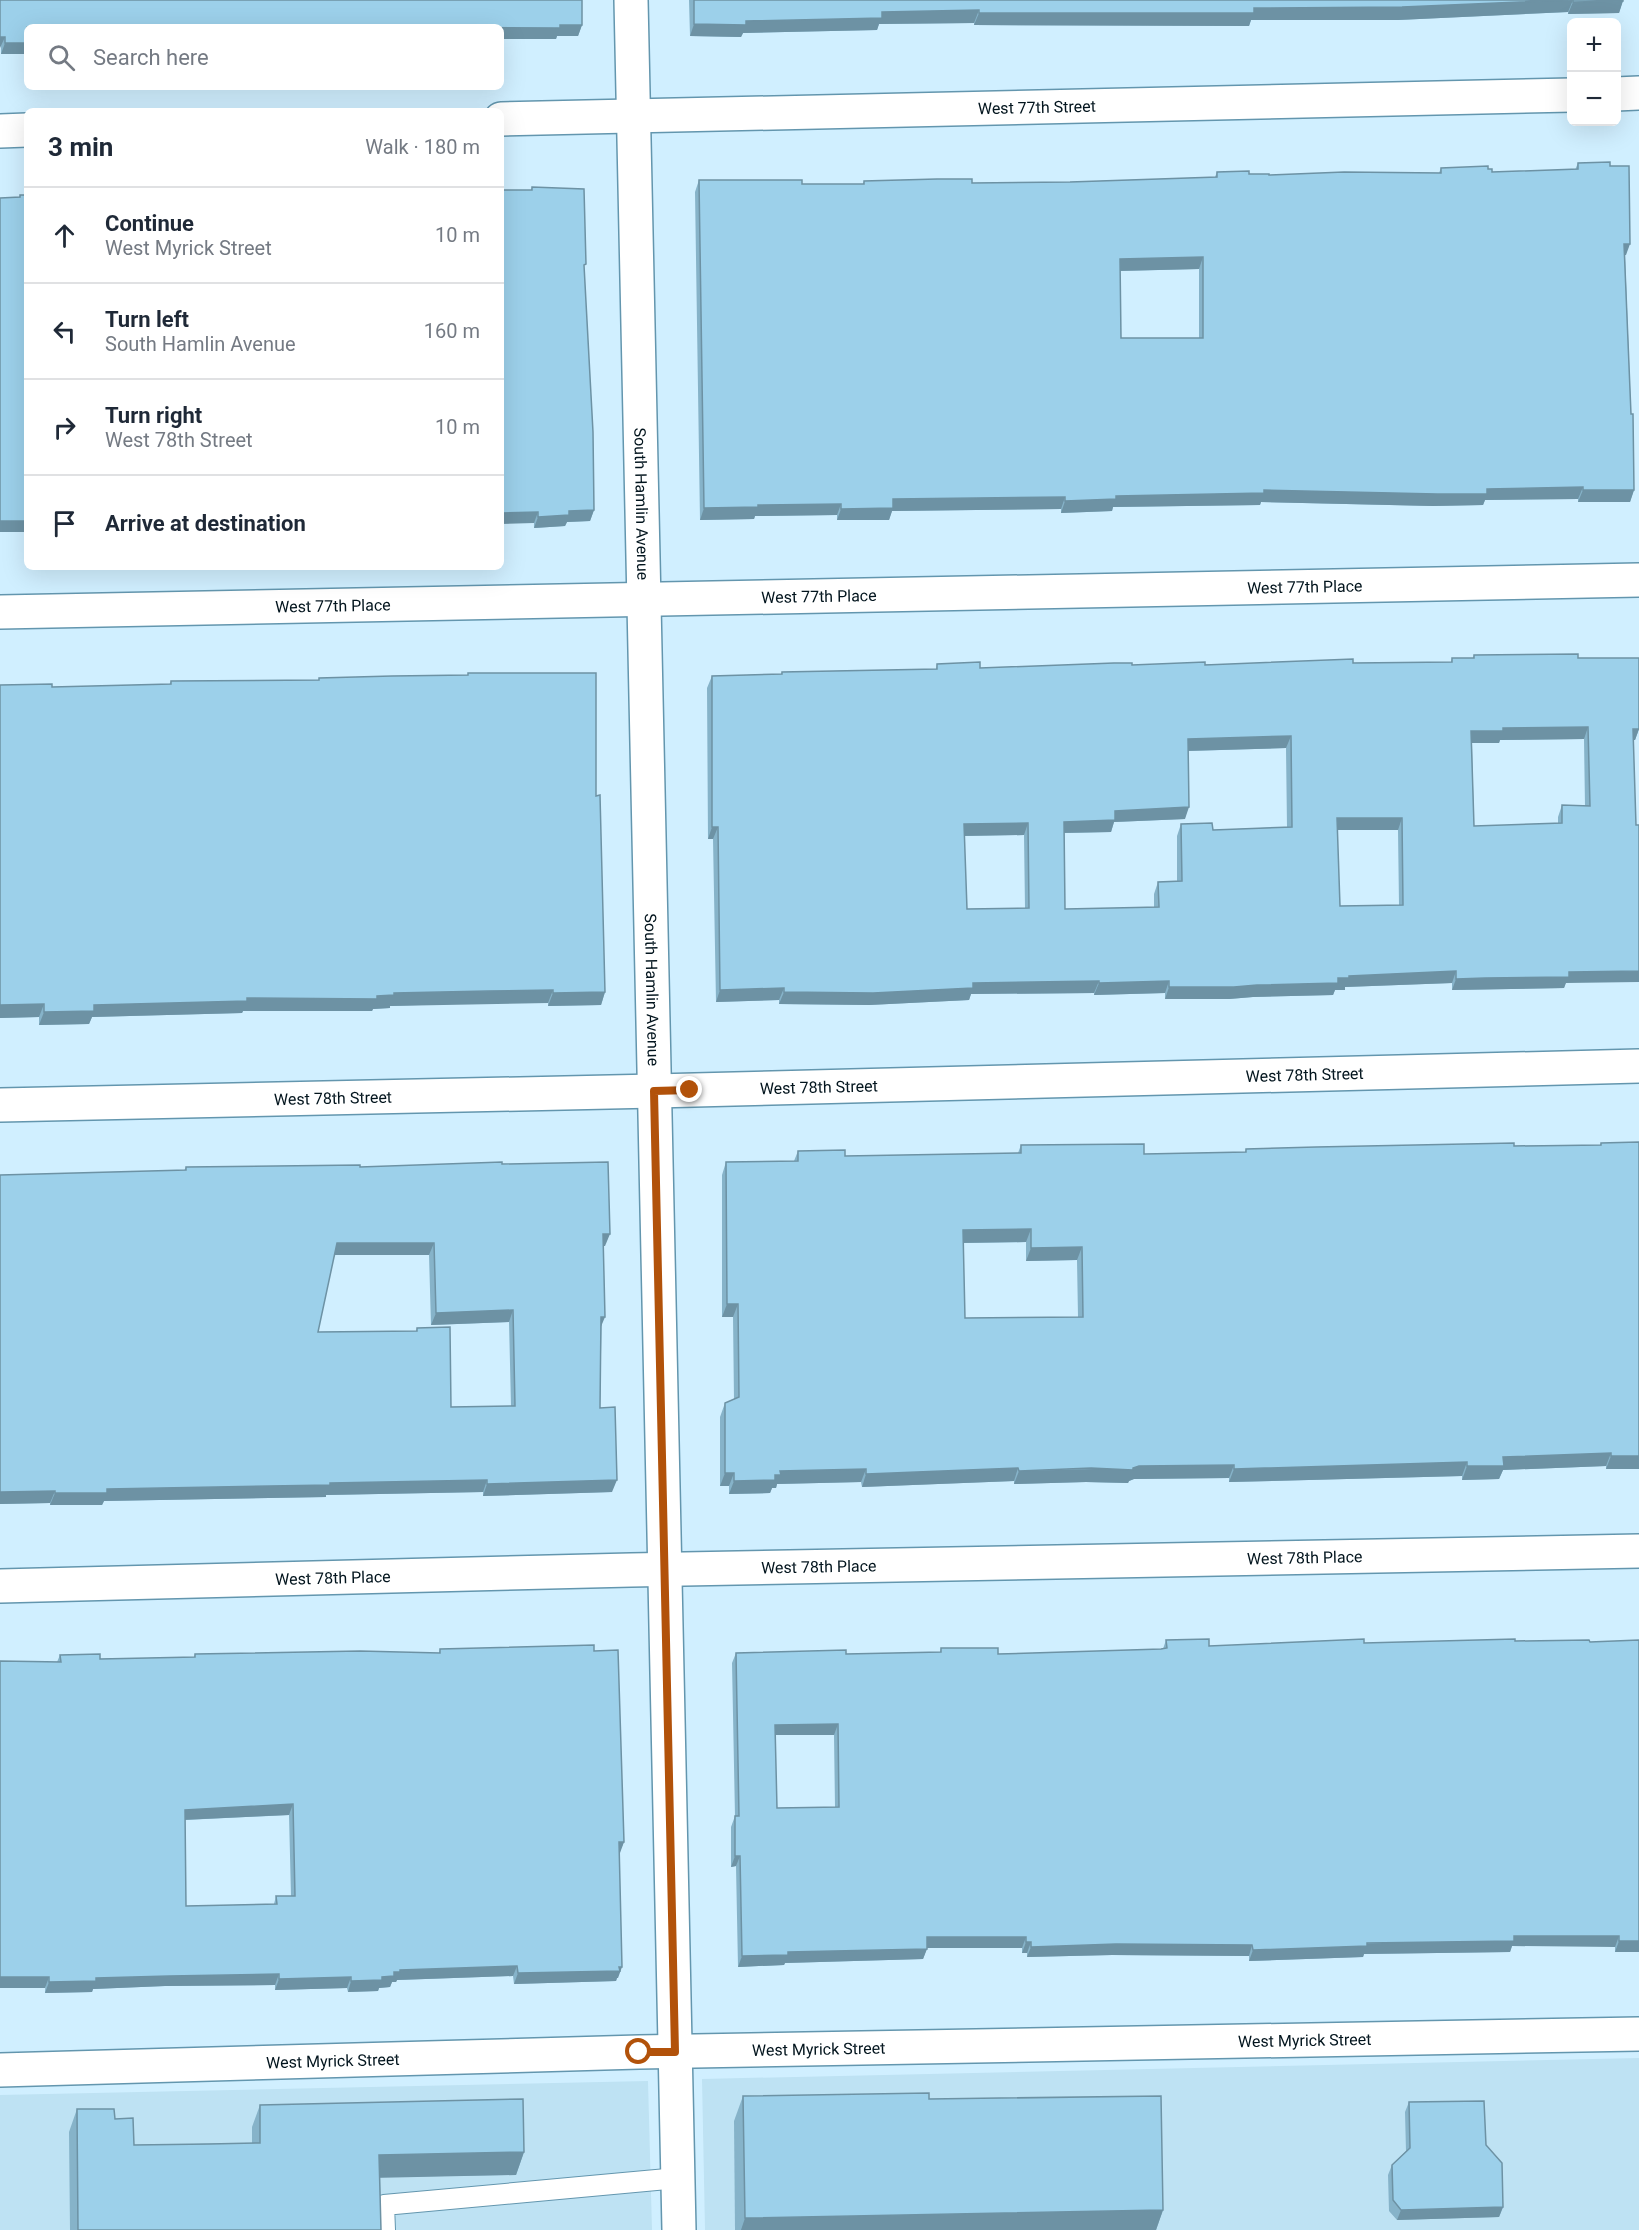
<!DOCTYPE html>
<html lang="en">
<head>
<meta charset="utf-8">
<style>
  :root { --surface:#fff; --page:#f6f6f7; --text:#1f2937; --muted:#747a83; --line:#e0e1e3 }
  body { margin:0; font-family:Roboto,sans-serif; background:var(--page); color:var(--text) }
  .controls { position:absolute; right:18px; top:18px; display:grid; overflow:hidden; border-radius:9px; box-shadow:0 6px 24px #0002 }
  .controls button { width:54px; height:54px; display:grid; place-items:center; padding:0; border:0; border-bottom:2px solid var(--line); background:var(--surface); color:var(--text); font:30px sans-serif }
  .stop { position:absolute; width:18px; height:18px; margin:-14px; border:4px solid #b2520a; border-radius:50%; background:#fff }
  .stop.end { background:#b2520a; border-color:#fff; box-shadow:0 2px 6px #0008 }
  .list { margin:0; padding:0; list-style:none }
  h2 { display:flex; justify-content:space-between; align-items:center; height:78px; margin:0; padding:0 24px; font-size:26px }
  h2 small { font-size:20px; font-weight:400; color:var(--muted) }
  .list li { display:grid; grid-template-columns:39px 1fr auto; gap:18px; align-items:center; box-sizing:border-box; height:96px; padding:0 24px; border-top:2px solid var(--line) }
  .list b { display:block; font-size:22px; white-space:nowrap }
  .list p { margin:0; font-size:20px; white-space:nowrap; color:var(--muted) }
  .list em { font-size:20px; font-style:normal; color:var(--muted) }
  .icon { flex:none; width:33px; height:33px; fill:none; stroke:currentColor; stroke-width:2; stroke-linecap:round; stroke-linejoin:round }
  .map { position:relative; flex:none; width:1639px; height:2230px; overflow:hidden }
  .search { position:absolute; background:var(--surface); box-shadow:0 6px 24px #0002; left:24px; top:24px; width:480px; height:66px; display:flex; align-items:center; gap:15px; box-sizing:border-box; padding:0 21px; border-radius:9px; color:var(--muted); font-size:22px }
  .panel { position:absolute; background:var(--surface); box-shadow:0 6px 24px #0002; left:24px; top:108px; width:480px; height:462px; border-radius:9px }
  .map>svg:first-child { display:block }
</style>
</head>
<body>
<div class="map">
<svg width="1639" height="2230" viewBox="0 0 1639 2230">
  <rect width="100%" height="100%" fill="#d0efff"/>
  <g fill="#bee2f3">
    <polygon points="1639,2058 1639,2230 705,2230 702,2079"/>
    <polygon points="648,2081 652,2230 0,2230 0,2095"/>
  </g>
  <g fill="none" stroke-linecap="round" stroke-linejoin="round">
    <defs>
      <polyline id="service" points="385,2230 384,2205 678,2178"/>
      <g id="minor">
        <path id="s1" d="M631,0L679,2230"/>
        <polyline points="1616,94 1639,93"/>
        <path id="s2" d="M501,119L1572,95"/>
        <polyline points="0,131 27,130"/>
        <path id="s3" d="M0,612L1639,580"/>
        <path id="s4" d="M0,1105L655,1091L1639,1066"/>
        <path id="s5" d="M0,1586L631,1570L1639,1551"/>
        <path id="s6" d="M0,2070L639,2052L1639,2034"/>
      </g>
    </defs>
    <use href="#service" stroke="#6396ae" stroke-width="22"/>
    <use href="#minor" stroke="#6396ae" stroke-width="36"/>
    <use href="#service" stroke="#fff" stroke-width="20"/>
    <use href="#minor" stroke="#fff" stroke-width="33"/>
  </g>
  <g fill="#86b3c9" fill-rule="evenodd">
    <polygon points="0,0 582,0 582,25 578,36 557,36 556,39 501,39 501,27 27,27 27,54 1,54"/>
    <polygon points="689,0 1623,0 1619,13 1568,14 1568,12 1398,20 1251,20 1249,26 974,25 974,23 879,24 877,30 743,33 741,37 690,36"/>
    <path d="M1578,163L1610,166L1626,255H1625L1634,490L1630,502H1578V499L1485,500L1483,505L1433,506L1261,502L1260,505L1113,507L1112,511L1061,513V509L892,511L889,520H837V515L755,516L754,519L700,520L695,192L699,180L802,184H863L864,181L972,183L1070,182L1215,177L1217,172L1269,175L1439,173L1441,168L1488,169L1492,172L1575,170ZM1199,269V338H1121L1120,271Z"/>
    <polygon points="532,187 584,269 594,510 590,521 567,522 565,526 534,528 531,190"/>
    <path d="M1474,655L1578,658L1639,729L1635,740H1633L1564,988L1452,990V983L1345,987V990H1335L1333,995L1253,997L1229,999H1165V993L1094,995V993L971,994L969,1000L869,1005L779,1004V1000L716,1002L713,839H708L707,688L712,676L781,674L782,672L936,669L937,664L980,668L1132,665L1451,662L1452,658H1473ZM1584,739L1585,806L1562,805L1558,817V824L1474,826L1472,743H1499L1500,740ZM1286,748L1287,827L1213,830L1181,824L1177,836V881L1158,882L1154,894V908L1065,909L1064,833L1111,832L1114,822L1185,819L1188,751ZM1337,830H1398L1399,905L1340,906ZM1024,835L1025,908L967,909L964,836Z"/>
    <polygon points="468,673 596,796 605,992 601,1005 548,1006 548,1003 483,1003 390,1006 390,1008 373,1009 372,1011 243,1011 242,1013 92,1017 89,1024 39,1025 39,1017 0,1018 0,685 52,687 169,685 171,681 319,680 468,675"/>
    <path d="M1601,1143L1639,1469H1606V1466L1503,1470L1499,1479L1462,1480V1476L1229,1482V1478L1134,1479L1129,1481L1128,1483L1086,1482L1014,1484V1481L862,1487L861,1482L777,1484L776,1488H772L770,1493L729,1494V1486H720V1417L725,1403L734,1400L733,1317H722V1175L726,1162L794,1161L798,1151L845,1156L1018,1153L1021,1145L1144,1154L1245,1152L1246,1149L1600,1145ZM1026,1242V1261L1077,1260L1078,1317L965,1318L963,1243Z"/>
    <path d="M502,1164L605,1246H603L600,1408L612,1492L483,1496V1492L326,1495V1497L104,1501L102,1505H50V1503L0,1504L186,1167H360ZM334,1255H429L431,1325L509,1322L511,1406L451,1407L417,1328L416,1331L318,1332Z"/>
    <path d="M1166,1640L1209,1646L1515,1641L1639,1952H1615V1947L1609,1946H1512L1510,1952L1364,1954L1363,1957L1249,1961V1956L1112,1955L1027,1957V1953H1022V1948H927L923,1959L785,1963L784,1965L738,1967L736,1866L731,1867V1827L735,1816L732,1663L736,1653L846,1654L940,1652L941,1648L998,1654L1163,1649ZM775,1735H834L835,1807L777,1808Z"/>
    <path d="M440,1649L594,1651L624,1842L619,1853L618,1978H617L616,1981L514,1984L513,1976L397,1980L396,1982H392L390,1987L379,1988L378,1991L348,1992L347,1988L275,1990V1985L165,1986L93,1989L92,1992L45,1993L57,1662L60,1655L100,1659L194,1657L195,1654L439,1653ZM289,1815L291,1896H276L274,1904L186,1906L185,1820Z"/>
    <polygon points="743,2096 929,2099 1163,2210 1156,2230 735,2230 734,2121"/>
    <polygon points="1409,2102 1486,2145 1503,2207 1499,2217 1397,2220 1389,2211 1388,2175 1392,2165 1406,2151 1405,2112"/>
    <polygon points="260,2105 524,2152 516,2175 380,2177 381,2230 70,2230 69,2132 77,2109 115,2119 134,2145 252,2143 252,2127"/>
  </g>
  <g fill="#6d92a4">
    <polygon points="1573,0 1568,12 1398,20 1251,20 1249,26 974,25 979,13 1254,8"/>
    <polygon points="1623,1 1619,13 1568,14 1573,2"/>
    <polygon points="979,10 974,23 879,24 877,30 743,33 741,37 690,36 694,24 882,12"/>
    <polygon points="560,25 582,25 578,36 557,36 556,39 501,39 501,27"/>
    <polygon points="0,37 5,37 0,48"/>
    <polygon points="5,43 27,43 27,54 1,54"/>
    <polygon points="1624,244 1630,244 1626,255 1620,256"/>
    <polygon points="1203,257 1199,269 1116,271 1120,259"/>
    <polygon points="1583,487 1578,499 1485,500 1483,505 1433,506 1261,502 1260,505 1113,507 1112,511 1061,513 1065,501 1116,496 1264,490"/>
    <polygon points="1583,490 1634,490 1630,502 1578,502"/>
    <polygon points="1065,497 1061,509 892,511 889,520 837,520 841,509 893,499"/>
    <polygon points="841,504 837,515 755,516 754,519 700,520 704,508 758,505"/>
    <polygon points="594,510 590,521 567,522 565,526 534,528 538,517 569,511"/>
    <polygon points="538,512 534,523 501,524 501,513"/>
    <rect x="0" y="521" width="27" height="11"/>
    <polygon points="1588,727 1584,739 1500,740 1499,743 1467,743 1471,731 1503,728"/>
    <polygon points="1633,729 1639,729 1635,740 1629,740"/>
    <polygon points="1291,736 1286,748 1184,751 1188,739"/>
    <polygon points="1189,807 1185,819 1114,822 1111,832 1059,833 1064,822 1115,811"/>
    <polygon points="1337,818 1402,818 1398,830 1333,830"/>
    <polygon points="1028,823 1024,835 960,836 964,824"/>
    <polygon points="712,827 718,827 713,839 708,839"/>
    <polygon points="1456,971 1452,983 1345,987 1345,990 1335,990 1333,995 1253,997 1229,999 1165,999 1169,987 1257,985 1338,978 1349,976"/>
    <polygon points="1639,971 1639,982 1566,983 1564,988 1452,990 1456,979 1569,972"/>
    <polygon points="1099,981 1094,993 971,994 969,1000 869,1005 779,1004 784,992 973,983"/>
    <polygon points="1169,981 1165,993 1094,995 1099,983"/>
    <polygon points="784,988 779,1000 716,1002 720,990"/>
    <polygon points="553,990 548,1003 390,1006 390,1008 373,1009 372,1011 243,1011 242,1013 92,1017 89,1024 39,1025 44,1012 94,1005 247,998 377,996 394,993"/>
    <polygon points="605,992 601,1005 548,1006 553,993"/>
    <polygon points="44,1004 39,1017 0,1018 0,1005"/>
    <polygon points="1031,1229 1026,1242 958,1243 963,1230"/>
    <polygon points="603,1234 610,1234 605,1246 599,1246"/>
    <polygon points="337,1243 434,1243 429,1255 332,1255"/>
    <polygon points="1082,1247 1077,1260 1026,1261 1031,1248"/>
    <polygon points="727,1304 738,1304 733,1317 722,1317"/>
    <polygon points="513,1310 509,1322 431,1325 436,1313"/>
    <polygon points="601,1317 605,1317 600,1329"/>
    <polygon points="1611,1453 1606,1466 1503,1470 1499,1479 1462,1480 1467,1466 1503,1457"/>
    <polygon points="1611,1456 1639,1456 1639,1469 1606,1469"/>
    <polygon points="1467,1462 1462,1476 1229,1482 1234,1469"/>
    <polygon points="1234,1465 1229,1478 1134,1479 1129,1481 1128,1483 1086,1482 1014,1484 1019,1471 1133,1468 1139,1466"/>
    <polygon points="1018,1468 1014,1481 862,1487 866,1474"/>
    <polygon points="866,1469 861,1482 777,1484 776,1488 772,1488 770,1493 729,1494 734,1481 775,1475 780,1471"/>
    <polygon points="725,1473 734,1473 729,1486 720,1486"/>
    <polygon points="487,1480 483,1492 326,1495 326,1497 104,1501 102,1505 50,1505 55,1493 107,1489 330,1483"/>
    <polygon points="617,1480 612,1492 483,1496 487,1484"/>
    <polygon points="55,1491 50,1503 0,1504 0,1492"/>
    <polygon points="838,1724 834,1735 771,1735 775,1725"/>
    <polygon points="293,1804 289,1815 181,1820 185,1810"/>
    <polygon points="619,1842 624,1842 620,1853 615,1853"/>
    <polygon points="735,1856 740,1856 736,1866 731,1867"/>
    <polygon points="1514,1936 1619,1936 1615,1947 1512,1946 1510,1952 1364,1954 1363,1957 1249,1961 1253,1950"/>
    <polygon points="927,1937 1026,1937 1022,1948 923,1948"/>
    <polygon points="1619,1941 1639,1941 1639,1952 1615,1952"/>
    <polygon points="1026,1942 1031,1942 1027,1953 1022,1953"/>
    <polygon points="1116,1944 1252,1945 1249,1956 1112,1955 1027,1957 1031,1947"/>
    <polygon points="927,1949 923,1959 785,1963 784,1965 738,1967 742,1956 788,1952"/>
    <polygon points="517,1966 513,1976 397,1980 396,1982 392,1982 390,1987 379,1988 378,1991 348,1992 351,1981 382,1977 400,1970"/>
    <polygon points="622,1967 618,1978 617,1978 616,1981 514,1984 518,1973"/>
    <polygon points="279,1974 275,1985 165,1986 93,1989 92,1992 45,1993 49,1982 96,1978 169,1976"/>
    <polygon points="0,1977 49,1977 45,1988 0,1988"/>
    <polygon points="351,1977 347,1988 275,1990 279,1979"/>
    <polygon points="524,2152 516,2175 371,2178 379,2155"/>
    <polygon points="1503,2207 1499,2217 1397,2220 1401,2210"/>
    <polygon points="1163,2210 1156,2230 741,2230 745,2218"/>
  </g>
  <g fill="#9cd0ea" stroke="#6d92a4" stroke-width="1.5" fill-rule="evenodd">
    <polygon points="0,0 582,0 582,25 560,25 560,28 415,27 27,27 27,43 5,43 5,37 0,37"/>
    <polygon points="694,0 1568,0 1402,7 1254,8 1254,13 979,13 979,10 882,12 882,18 746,21 746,25 694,24"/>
    <polygon points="1573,0 1623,0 1623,1 1573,2"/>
    <path d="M1610,162V166H1629L1630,244H1624L1631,414H1633L1634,490H1583V487L1487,489V494H1437L1264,490V493L1116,496V499L1065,501V497L893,499V508L841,509V504L758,505V507L704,508L699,180H802V184H864V181L937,179H972V183L1070,182L1217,177V172L1249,171V174H1269V175L1344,172L1441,173V168L1488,166V169H1492V172L1578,169V163ZM1203,257V338H1121L1120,259Z"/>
    <polygon points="532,187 584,189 586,264 584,265 593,432 594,510 569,511 569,515 538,517 538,512 501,513 501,190 532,190"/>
    <polygon points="20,195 27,195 27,521 0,521 0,198 20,197"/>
    <path d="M1578,654V658H1639V729H1633L1636,825H1639V971L1569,972V977L1485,978L1456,979V971L1349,976V978H1338V983L1257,985L1234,987H1169V981L1099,983V981L973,983V988L873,993L784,992V988L720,990L718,827H712V676L782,674V672L937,669V664L980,662V668L1114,663H1132V665L1205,662V665L1353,659V663L1452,662V658H1474V655ZM1588,727L1590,806L1562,805V823L1474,826L1471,731H1503V728ZM1291,736L1292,827L1213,830L1212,823L1181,824L1182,881L1158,882L1159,907L1065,909L1064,822L1115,820V811L1189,807L1188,739ZM1337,818H1402L1403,905L1340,906ZM1028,823L1029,908L967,909L964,824Z"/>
    <polygon points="468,673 596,673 596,796 600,795 605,992 553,993 553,990 488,991 394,993 394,995 377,996 377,999 247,998 247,1001 94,1005 94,1011 44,1012 44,1004 0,1005 0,685 52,684 52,687 171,684 171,681 319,680 319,678 392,676 468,675"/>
    <path d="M1639,1142V1456H1611V1453L1503,1457L1504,1466H1467V1462L1234,1469V1465L1139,1466L1133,1468V1470L1091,1468L1019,1471L1018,1468L866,1474V1469L780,1471L781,1475H775V1480L734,1481V1473H725V1403L739,1397L738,1304H727L726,1162L798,1161V1151L845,1150V1156L1021,1153V1145L1144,1144V1154L1246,1152V1149L1316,1147L1514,1143V1146L1601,1145V1143ZM1031,1229V1248L1082,1247L1083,1317L965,1318L963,1230Z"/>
    <path d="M502,1162V1164L608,1162L610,1234H603L605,1317H601L600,1408L615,1407L617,1480L487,1484V1480L330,1483V1485L107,1489V1493H55V1491L0,1492V1175L186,1170V1167L360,1165V1167ZM337,1243H434L436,1313L513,1310L515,1406L451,1407L450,1327L417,1328V1331L318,1332Z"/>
    <path d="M1209,1639V1646L1364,1639V1643L1515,1639V1641L1589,1640L1590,1642L1639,1640V1941H1619V1936H1514V1941L1367,1943V1946L1253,1950L1252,1945L1116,1944L1031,1947V1942H1026V1937H927V1949L788,1952V1955L742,1956L740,1856H735V1816H739L736,1653L846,1650V1654L941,1652V1648H998V1654L1161,1649L1167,1648L1166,1640ZM838,1724L839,1807L777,1808L775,1725Z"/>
    <path d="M594,1645V1651L618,1650L624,1842H619L622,1967H619L620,1971L518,1973L517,1966L400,1970V1972H394V1976L382,1977V1980L351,1981V1977L279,1979V1974L169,1976L96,1978V1981L49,1982V1977H0V1661L61,1662L60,1655L100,1654V1659L195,1657V1654L360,1651L440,1653V1649ZM293,1804L295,1896H276L277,1904L186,1906L185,1810Z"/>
    <polygon points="929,2093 929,2099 1161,2096 1163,2210 745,2218 743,2096"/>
    <polygon points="523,2099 524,2152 379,2155 381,2230 78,2230 77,2109 114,2109 115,2119 133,2118 134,2145 209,2144 260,2143 260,2105"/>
    <polygon points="1484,2101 1486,2145 1502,2163 1503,2207 1401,2210 1393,2200 1392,2165 1410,2148 1409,2102"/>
  </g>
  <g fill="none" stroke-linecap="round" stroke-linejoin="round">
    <polyline stroke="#b2520a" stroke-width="8" points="639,2052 675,2052 654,1091 690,1090"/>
  </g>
  <g text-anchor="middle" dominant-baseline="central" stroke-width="4.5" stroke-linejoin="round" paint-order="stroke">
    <g font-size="16" fill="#02141d" stroke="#eef9fe">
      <text stroke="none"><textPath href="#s2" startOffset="536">West 77th Street</textPath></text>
      <text stroke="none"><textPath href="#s1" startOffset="504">South Hamlin Avenue</textPath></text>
      <text stroke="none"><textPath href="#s3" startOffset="1305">West 77th Place</textPath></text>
      <text stroke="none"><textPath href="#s3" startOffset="819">West 77th Place</textPath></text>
      <text stroke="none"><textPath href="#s3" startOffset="333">West 77th Place</textPath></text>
      <text stroke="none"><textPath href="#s1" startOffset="990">South Hamlin Avenue</textPath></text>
      <text stroke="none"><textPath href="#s4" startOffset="1305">West 78th Street</textPath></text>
      <text stroke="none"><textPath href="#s4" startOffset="819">West 78th Street</textPath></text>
      <text stroke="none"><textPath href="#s4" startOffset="333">West 78th Street</textPath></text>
      <text stroke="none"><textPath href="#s5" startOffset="1305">West 78th Place</textPath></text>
      <text stroke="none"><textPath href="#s5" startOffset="819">West 78th Place</textPath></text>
      <text stroke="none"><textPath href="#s5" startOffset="333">West 78th Place</textPath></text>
      <text stroke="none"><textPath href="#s6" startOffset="1305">West Myrick Street</textPath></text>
      <text stroke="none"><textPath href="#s6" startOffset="819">West Myrick Street</textPath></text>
      <text stroke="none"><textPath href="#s6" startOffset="333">West Myrick Street</textPath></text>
    </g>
  </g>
</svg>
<div class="controls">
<button>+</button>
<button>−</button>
</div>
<div class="stop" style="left:639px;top:2052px"></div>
<div class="stop end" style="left:690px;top:1090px"></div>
<div class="search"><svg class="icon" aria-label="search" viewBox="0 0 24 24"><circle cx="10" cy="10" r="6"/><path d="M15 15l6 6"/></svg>Search here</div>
<section class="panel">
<h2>3 min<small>Walk · 180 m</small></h2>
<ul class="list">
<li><svg class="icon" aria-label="ahead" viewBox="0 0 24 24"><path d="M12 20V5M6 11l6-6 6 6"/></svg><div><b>Continue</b><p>West Myrick Street</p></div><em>10 m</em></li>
<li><svg class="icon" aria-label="left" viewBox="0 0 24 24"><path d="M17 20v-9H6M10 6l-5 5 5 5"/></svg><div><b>Turn left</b><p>South Hamlin Avenue</p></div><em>160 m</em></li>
<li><svg class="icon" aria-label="right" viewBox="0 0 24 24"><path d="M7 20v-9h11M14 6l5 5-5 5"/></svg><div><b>Turn right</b><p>West 78th Street</p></div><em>10 m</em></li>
<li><svg class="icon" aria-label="arrive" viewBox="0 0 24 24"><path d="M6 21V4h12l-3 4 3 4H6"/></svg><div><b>Arrive at destination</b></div></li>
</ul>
</section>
</div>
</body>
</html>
